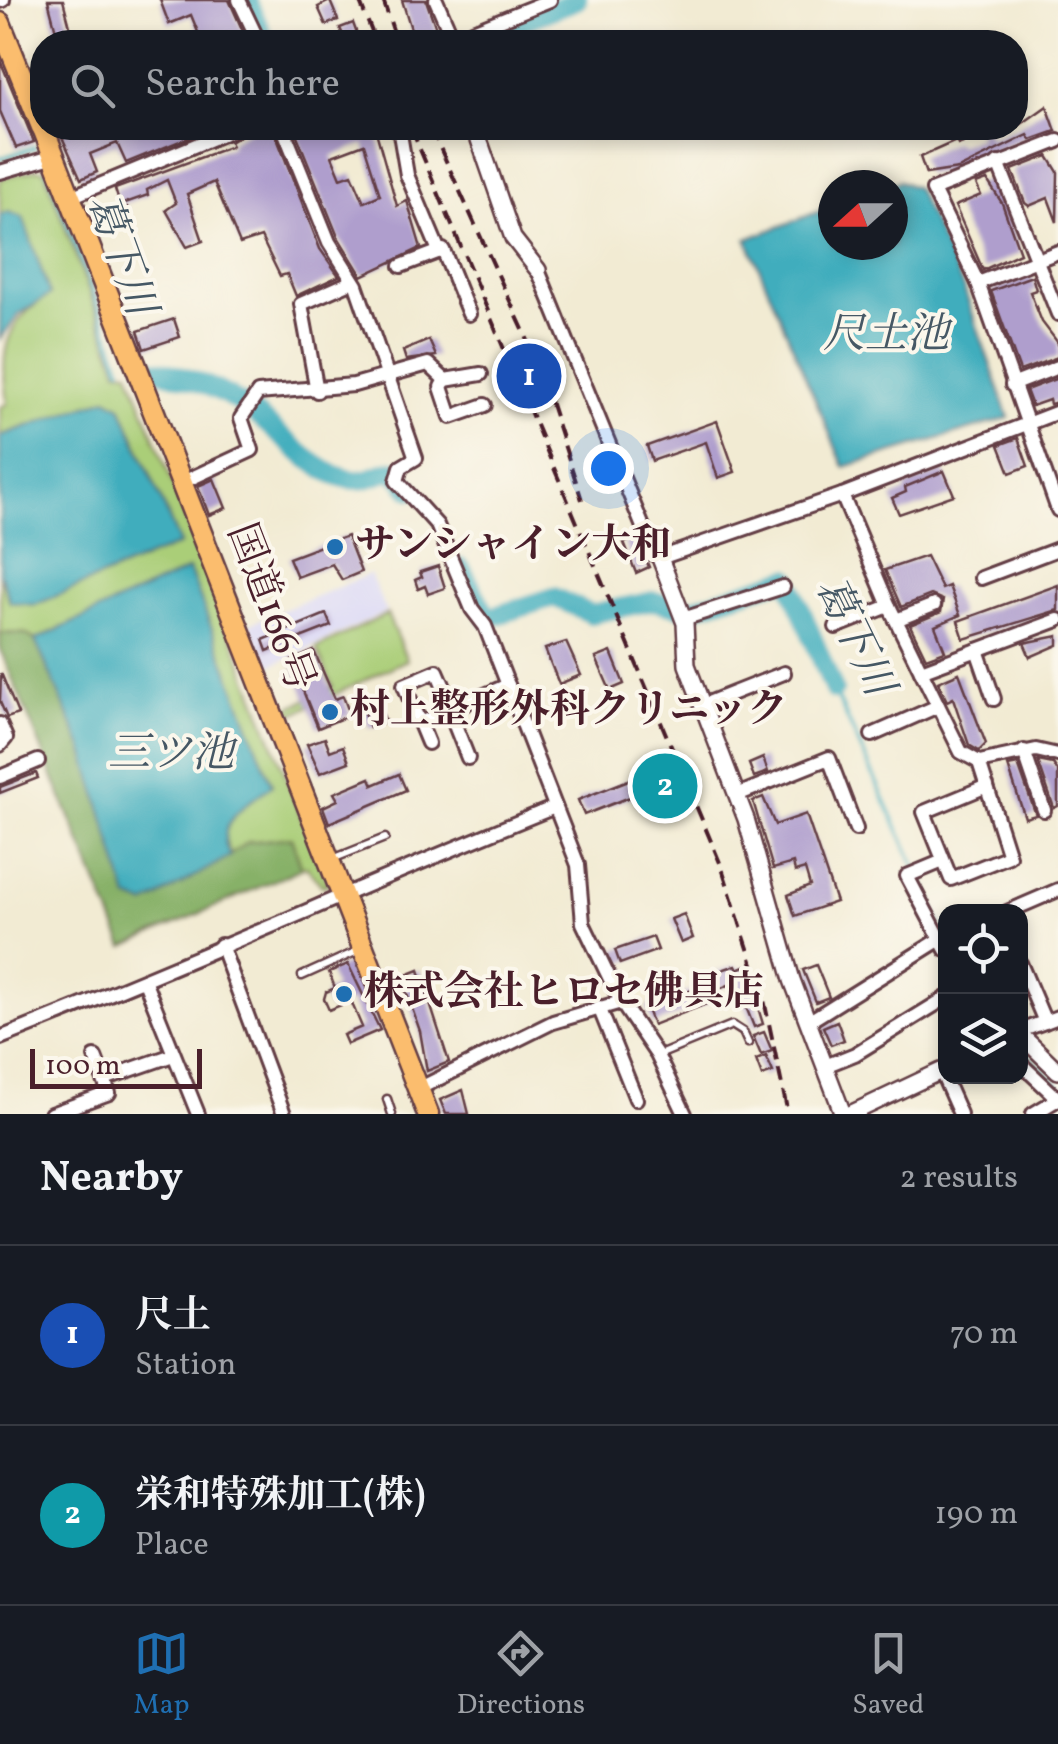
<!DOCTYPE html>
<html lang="en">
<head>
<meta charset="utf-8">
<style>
  :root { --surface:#171b24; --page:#242831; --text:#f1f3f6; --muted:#9ea1a6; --line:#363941; --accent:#1f6fb2 }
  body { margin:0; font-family:Vollkorn,"Noto Serif JP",serif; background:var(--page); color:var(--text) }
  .controls { position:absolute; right:30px; bottom:30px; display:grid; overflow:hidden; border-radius:20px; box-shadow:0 5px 15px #0003 }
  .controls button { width:90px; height:90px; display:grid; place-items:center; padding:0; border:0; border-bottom:2px solid var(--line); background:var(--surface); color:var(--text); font:50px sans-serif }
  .compass { position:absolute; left:818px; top:170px; width:90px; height:90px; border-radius:50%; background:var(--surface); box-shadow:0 5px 15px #0003; rotate:249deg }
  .scale { position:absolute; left:30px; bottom:25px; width:172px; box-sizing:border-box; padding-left:10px; border:5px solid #4a1f2b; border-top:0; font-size:28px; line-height:35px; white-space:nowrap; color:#4a1f2b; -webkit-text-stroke:8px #fbf7ec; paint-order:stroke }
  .you { position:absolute; left:608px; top:468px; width:35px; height:35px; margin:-25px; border:8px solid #fff; border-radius:50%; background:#1a73e8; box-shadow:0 0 0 15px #1a73e833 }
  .badge { display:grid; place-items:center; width:65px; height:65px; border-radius:50%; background:var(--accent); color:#fff; font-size:32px; font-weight:700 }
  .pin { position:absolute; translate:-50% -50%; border:5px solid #fff; box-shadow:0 2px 10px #0006 }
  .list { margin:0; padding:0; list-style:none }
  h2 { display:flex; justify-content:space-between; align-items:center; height:130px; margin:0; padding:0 40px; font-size:42px }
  h2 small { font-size:32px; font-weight:400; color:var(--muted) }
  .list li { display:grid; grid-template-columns:65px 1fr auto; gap:30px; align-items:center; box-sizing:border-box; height:180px; padding:0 40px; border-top:2px solid var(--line) }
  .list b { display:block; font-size:38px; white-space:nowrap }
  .list p { margin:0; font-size:32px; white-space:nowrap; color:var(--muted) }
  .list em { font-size:32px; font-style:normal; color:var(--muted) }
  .icon { flex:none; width:55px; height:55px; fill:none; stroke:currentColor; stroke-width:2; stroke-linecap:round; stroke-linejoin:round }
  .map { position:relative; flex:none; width:1058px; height:1114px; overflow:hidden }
  .search { position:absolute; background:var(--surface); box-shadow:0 5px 15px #0003; left:30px; right:30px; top:30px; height:110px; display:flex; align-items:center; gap:25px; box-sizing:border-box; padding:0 35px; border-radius:40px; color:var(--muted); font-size:38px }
  .sheet { height:490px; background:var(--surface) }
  nav { display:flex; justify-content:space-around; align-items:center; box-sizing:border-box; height:140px; border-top:2px solid var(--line); background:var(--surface); font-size:28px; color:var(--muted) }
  nav a { display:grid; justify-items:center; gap:5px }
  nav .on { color:var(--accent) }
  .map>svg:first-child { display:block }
</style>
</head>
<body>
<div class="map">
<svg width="1058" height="1114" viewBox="0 0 1058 1114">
  <rect width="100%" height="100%" fill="#fbf7ec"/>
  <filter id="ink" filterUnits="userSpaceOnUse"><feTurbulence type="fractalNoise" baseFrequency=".01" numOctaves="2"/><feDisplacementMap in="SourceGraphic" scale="20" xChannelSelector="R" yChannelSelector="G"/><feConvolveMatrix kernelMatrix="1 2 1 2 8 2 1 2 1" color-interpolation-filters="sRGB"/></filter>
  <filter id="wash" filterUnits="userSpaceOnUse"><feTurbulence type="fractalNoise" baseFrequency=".0048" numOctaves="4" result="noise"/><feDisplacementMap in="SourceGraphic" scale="40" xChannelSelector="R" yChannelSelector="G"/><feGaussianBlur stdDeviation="2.25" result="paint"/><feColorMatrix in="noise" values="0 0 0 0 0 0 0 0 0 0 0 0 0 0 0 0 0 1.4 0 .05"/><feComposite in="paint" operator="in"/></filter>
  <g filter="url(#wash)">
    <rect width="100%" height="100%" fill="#f2ebd3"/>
    <polygon fill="#d9d7f7" points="370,574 386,612 266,668 249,624"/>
    <g fill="#aace78" stroke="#7a7652" stroke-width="2.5">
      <path d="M36,169L44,170L118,370L129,371L328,885L322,886L306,866L302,868L291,838L248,842L230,856L224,836L230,818L189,570L35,640L26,634L0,633V573L10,602L180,544L121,406L107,398L0,436V407L7,404C0,347 4,325 50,294L9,212L0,215V179Z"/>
      <polygon points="387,614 407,660 287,717 284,710 333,687 316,648"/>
    </g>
    <polygon fill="#87b168" stroke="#68684a" stroke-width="2.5" points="0,633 26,634 35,640 83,748 215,865 248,842 291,837 302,868 124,947 0,649"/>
    <g fill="#40adbd" stroke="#456674" stroke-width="2.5">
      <polygon points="899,181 916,188 964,289 1009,418 844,467 747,239 833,206 833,245 893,245 893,185 889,185"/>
      <polygon points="8,212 23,217 50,295 20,314 0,339 0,215"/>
      <polygon points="107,398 121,406 180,544 35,605 10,602 0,573 0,436"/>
      <path d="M189,569L272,785C248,804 212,822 230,856L145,905L128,898L83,748L35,640Z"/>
    </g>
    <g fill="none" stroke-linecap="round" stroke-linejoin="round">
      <g stroke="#40adbd" stroke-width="4">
        <polyline points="0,159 35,147"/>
        <polyline points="47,168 121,368"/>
        <polyline points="834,690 946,933"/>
        <polyline points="1020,1047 1058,1085"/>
      </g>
      <g stroke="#40adbd" stroke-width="20">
        <polyline points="247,0 266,42"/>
        <polyline points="470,42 577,0"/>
        <path d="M146,367C179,375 211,384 240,403C273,423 315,478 356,480C369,481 381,472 393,470L411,490"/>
        <polyline points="461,568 488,618 554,597 591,614 653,601 690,609 788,578 834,690"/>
      </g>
    </g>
    <g id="blocks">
      <g fill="#af9ecd" fill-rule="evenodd">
        <polygon points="48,0 63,0 74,42 59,42"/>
        <polygon points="160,0 229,0 245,36 227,42 202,42 191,15 169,24"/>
        <polygon points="402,0 426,0 438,34 415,42"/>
        <polygon points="330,1 338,20 326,25 318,7"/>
        <polygon points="353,23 360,42 346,42 340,28"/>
        <polygon points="0,60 34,142 16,148 0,111"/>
        <polygon points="1047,106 1056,131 1031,140 1028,135 958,169 926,174 920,157 956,141 958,145 979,137 977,132 986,129 989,138 1016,128"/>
        <polygon points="58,128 212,128 126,163 117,143 90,154 97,172 81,179"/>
        <polygon points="253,128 273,128 320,249 339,276 296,296 287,274 280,276 261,237 240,244 214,182 187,194 203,241 187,247 166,210 176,203 167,180 147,190 148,195 120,205 115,189 232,146 230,142"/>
        <path d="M294,128H375L397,206L407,201L421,248L362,276L338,237ZM364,144L380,195L364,202L352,174L341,178L332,156Z"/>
        <polygon points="1048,156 1058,172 1057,222 1048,198 1029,206 1025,203 1012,170"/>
        <polygon points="987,180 1002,203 1020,253 983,270 955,206 981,195 976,184"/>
        <polygon points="127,207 133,224 100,236 94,219"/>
        <polygon points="1032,276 1036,290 1030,292 1042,322 1058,343 1058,357 1020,371 991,291"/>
        <polygon points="174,319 180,337 144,349 138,331"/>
        <polygon points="429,340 436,356 406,360 403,351"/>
        <polygon points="1058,378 1058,402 1050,404 1049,400 1032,406 1026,390"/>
        <polygon points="717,421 735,472 718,478 706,442 652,461 647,446"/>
        <polygon points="1018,438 1028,466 1010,473 999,445"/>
        <polygon points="944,471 954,495 899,514 892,498 906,492 905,487"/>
        <polygon points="214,479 226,508 209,515 198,486"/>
        <polygon points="347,536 361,572 342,580 332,564 297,577 289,558"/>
        <polygon points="637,538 649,567 636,573 624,543"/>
        <polygon points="926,556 942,589 949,586 960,615 935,626 945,651 926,658 910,625 941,612 943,600 931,595 901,607 885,570"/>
        <polygon points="438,566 445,588 428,594 425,586 418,589 415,580 422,577 420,572"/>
        <polygon points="1058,585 1058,610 964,639 958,621"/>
        <polygon points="326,614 331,626 267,651 263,640"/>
        <polygon points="1058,636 1058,645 1030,657 1024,643"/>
        <polygon points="566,642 581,675 559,684 545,649"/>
        <polygon points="314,651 335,699 343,696 350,715 318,728 291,661"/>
        <polygon points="611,652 624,684 610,690 596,658"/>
        <polygon points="1,673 18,714 7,718 0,702"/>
        <polygon points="959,673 986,744 979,751 969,745 953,698 947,701 938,682"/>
        <polygon points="376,697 386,722 370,728 360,703"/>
        <polygon points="325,738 330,751 343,746 349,762 320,773 307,744"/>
        <polygon points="763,758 768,772 754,777 749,764"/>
        <polygon points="1038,761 1053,764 1058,771 1058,806 1054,808"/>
        <polygon points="669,764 682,799 660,807 653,788 584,815 578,800"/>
        <polygon points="1018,764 1036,815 1025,818 1008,766"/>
        <polygon points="36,773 38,778 0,793 0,787"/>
        <polygon points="399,774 406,790 329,823 323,807 338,800 334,793 370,778 373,785"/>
        <polygon points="763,797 775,825 806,814 836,902 795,916 788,895 810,886 805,869 795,872 793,863 773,869 753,801"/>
        <polygon points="684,914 693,938 681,943 671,919"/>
        <polygon points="653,937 658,950 620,964 615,950"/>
        <polygon points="348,964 380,1030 347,1044 343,1035 362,1027 351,1001 329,1010 324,999 326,992 335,988 329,972"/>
        <polygon points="736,965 738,969 745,966 763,1024 754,1027 736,982 719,989 713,973"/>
        <polygon points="816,965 829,997 816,1002 803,970"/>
        <polygon points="419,970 449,1062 427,1071 420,1031 401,977"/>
        <polygon points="708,984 714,1001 653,1025 646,1007"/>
        <polygon points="837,1021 844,1040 831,1045 823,1027"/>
        <polygon points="764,1032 772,1051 761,1055 753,1036"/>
        <polygon points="766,1056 773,1072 762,1076 756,1060"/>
        <polygon points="463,1090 469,1114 446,1114 440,1100"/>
      </g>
    </g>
  </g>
  <g filter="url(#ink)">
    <use href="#blocks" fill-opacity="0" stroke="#633e44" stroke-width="2.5"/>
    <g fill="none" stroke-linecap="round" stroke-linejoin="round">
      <defs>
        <g id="service">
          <polyline points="335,858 385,838"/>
          <polyline points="302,976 362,949"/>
          <polyline points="659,1055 732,1025 743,1032 748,1043"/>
          <polyline points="387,1099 392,1114"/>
        </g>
        <g id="minor">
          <polyline points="239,0 259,42"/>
          <polyline points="436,0 453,39"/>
          <polyline points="0,1 3,0"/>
          <polyline points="445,42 550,0"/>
          <polyline points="283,128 329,242 356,285 416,458 401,467 397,481 437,525 472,609 485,626 578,865 583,923 621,1002 657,1055 685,1114"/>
          <polyline points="399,128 407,175 439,251"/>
          <polyline points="1058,141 933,190 978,283 1058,510"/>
          <polyline points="998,163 1058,314"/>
          <polyline points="0,172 55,156"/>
          <polyline points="73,196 237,128"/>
          <polyline points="401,266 443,250 469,314"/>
          <polyline points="538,270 654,554 660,558 842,495 1058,412"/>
          <polyline points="978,283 1058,252"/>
          <polyline points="445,380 441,387 451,417 485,405"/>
          <polyline points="1012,385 1058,367"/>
          <polyline points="317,391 301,304 353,281"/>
          <polyline points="181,483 252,450 241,418 258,393 354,385 428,364 445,380 481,374"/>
          <polyline points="842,495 889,606 961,752 979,762 1036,750 1058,755"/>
          <polyline points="981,578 1058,549"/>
          <polyline points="683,619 783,587"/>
          <polyline points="896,620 934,605"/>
          <polyline points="836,627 889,606"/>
          <polyline points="977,650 994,699"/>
          <polyline points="921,671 1058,620"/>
          <polyline points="703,705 784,673"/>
          <polyline points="449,710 468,758"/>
          <polyline points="420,723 508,685"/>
          <polyline points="0,724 6,738 0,745"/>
          <polyline points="872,735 938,706"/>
          <polyline points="428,743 404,685 437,671 453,708"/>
          <polyline points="1024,751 1044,810"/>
          <polyline points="979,762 1009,856 951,879 924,812 987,786"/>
          <polyline points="0,777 38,761"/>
          <polyline points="737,795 829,758 856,829"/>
          <polyline points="943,861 907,876 946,950"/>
          <polyline points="1007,912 1058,890"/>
          <polyline points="221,945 284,1114"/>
          <polyline points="1020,963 1045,1022"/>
          <polyline points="145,982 198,1114"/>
          <polyline points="599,1007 636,1099"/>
          <polyline points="808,1022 939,940"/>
          <polyline points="1020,1031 1058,1017"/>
          <path d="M0,1038C187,965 369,882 555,807"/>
          <polyline points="1020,1063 1058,1099"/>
          <polyline points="825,1066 855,1054 946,998"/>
          <polyline points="946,1069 941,1071 960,1114"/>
          <polyline points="104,1079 173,1055"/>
          <polyline points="418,1089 553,1022 621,1002"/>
          <polyline points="51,1114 109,1093 95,1057"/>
          <polyline points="1033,1114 1058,1099"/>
        </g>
        <g id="tertiary">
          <polyline points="475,128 513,238 538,270"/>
          <polyline points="660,558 685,623 687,665 746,819 792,980 843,1114"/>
          <polyline points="1020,1034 1058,1071"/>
          <polyline points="850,1114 941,1071"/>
        </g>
        <g id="trunk">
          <polyline points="0,23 42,127"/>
          <polyline points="43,128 428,1114"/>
        </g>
      </defs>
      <use href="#service" stroke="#633e44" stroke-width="11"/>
      <use href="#minor" stroke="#633e44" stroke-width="18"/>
      <use href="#tertiary" stroke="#633e44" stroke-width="20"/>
      <use href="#trunk" stroke="#633e44" stroke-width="25"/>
      <use href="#service" stroke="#fff" stroke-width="6"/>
      <use href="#minor" stroke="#fff" stroke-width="12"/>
      <use href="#tertiary" stroke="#fff" stroke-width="15"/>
      <use href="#trunk" stroke="#fbbd6e" stroke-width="20"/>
      <g stroke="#4a1f2b" stroke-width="4" stroke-dasharray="15 8" stroke-linecap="butt">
        <polyline points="359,0 376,42"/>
        <polyline points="383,0 397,42"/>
        <polyline points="411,128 721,865 763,995 788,1114"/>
        <polyline points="431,128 536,358 582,500"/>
      </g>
    </g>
  </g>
  <g fill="#1f6fb2" stroke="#fbf7ec" stroke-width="4">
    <circle cx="335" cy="547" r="10"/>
    <circle cx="330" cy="712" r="10"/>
    <circle cx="344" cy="994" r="10"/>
  </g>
  <g text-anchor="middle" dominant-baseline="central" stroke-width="8" stroke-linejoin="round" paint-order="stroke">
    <g font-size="40" font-weight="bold" fill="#4a1f2b" stroke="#fbf7ec" text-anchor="start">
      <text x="355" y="547">サンシャイン大和</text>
      <text x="350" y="712">村上整形外科クリニック</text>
      <text x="364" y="994">株式会社ヒロセ佛具店</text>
    </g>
    <g font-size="40" fill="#4a1f2b" stroke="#fbf7ec">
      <text transform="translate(269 608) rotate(69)">国道166号</text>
    </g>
    <g font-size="42" font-style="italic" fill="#465865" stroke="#fbf7ec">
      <text transform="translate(119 255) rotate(70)">葛下川</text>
      <text x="886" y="336">尺土池</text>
      <text transform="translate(852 637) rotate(64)">葛下川</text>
      <text x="171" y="755">三ツ池</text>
    </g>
  </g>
</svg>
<div class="controls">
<button><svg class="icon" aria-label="locate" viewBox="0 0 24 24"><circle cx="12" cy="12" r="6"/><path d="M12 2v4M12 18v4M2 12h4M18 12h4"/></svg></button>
<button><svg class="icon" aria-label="layers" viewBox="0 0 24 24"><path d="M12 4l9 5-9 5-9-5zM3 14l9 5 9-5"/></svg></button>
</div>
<svg class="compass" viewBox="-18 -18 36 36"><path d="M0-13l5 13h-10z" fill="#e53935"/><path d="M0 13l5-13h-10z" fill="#9ea1a6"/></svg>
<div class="scale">100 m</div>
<div class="you"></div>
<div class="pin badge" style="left:529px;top:376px;background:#1a4fb4">1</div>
<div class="pin badge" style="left:665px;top:786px;background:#0f9aa8">2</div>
<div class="search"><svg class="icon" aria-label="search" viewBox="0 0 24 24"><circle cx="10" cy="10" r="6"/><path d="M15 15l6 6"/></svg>Search here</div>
</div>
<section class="sheet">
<h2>Nearby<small>2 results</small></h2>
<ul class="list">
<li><span class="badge" style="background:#1a4fb4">1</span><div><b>尺土</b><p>Station</p></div><em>70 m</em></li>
<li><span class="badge" style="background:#0f9aa8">2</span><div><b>栄和特殊加工(株)</b><p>Place</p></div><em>190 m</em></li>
</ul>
</section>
<nav>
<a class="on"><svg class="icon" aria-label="map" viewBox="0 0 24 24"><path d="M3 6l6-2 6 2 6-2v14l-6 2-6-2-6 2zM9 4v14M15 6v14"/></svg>Map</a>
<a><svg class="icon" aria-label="directions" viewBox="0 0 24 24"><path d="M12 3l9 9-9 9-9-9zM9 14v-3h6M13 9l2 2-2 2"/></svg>Directions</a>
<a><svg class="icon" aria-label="saved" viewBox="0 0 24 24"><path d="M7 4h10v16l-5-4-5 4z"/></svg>Saved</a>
</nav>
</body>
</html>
